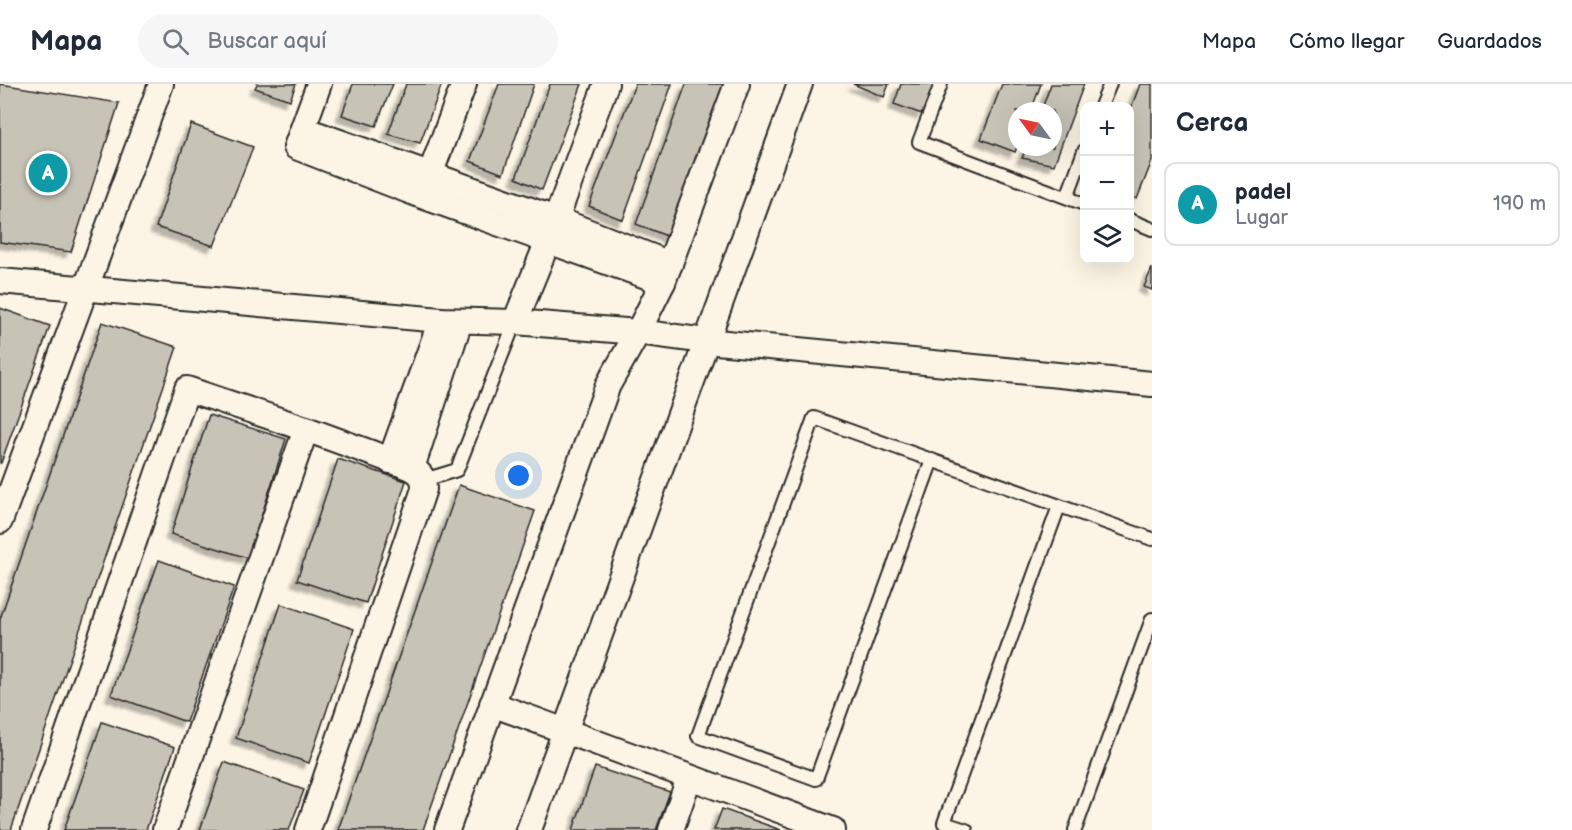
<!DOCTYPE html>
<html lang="es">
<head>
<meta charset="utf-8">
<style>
  :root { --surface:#fff; --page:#f6f6f7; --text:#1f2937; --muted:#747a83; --line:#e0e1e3; --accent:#d1495b }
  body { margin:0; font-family:"Balsamiq Sans",sans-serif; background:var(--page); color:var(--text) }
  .controls { position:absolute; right:18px; top:18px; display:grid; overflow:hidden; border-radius:12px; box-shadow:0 6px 24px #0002 }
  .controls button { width:54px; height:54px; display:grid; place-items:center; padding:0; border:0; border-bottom:2px solid var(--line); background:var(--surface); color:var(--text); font:30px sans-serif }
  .compass { position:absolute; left:1008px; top:18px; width:54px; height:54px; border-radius:50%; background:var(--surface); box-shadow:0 6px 24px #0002; rotate:303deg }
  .you { position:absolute; left:519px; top:392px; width:21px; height:21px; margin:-15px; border:4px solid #fff; border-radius:50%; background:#1a73e8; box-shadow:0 0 0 9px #1a73e833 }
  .badge { display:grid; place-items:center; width:39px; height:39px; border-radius:50%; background:var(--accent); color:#fff; font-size:20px; font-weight:700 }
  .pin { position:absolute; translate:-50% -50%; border:3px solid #fff; box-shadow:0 2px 6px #0006 }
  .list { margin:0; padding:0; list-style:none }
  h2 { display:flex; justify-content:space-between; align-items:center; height:78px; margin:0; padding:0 24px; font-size:26px }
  h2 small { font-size:20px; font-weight:400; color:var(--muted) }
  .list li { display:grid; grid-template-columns:39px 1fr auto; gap:18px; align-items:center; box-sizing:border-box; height:84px; margin:0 12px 12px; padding:0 12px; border:2px solid var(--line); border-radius:12px }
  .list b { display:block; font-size:22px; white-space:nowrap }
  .list p { margin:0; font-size:20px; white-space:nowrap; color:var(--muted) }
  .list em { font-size:20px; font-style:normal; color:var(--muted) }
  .icon { flex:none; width:33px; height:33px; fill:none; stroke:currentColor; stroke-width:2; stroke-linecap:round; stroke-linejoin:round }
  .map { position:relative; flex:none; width:1152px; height:746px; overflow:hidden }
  header { display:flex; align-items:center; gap:36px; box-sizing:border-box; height:84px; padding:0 30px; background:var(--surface); border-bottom:2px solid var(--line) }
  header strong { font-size:28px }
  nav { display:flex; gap:33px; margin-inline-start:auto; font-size:21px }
  .search { width:420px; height:54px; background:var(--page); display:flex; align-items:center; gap:15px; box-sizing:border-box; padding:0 21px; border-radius:33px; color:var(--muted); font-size:22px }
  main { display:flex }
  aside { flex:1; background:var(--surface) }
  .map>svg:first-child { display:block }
</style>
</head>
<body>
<header>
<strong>Mapa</strong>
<div class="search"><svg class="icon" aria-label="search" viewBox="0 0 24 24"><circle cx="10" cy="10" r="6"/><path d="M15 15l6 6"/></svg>Buscar aquí</div>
<nav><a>Mapa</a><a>Cómo llegar</a><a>Guardados</a></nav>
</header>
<main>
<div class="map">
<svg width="1152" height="746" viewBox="0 0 1152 746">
  <defs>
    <filter id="shadow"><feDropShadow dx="-5.5" dy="5.5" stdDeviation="1.5" flood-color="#0004"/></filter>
  </defs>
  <rect width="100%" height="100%" fill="#fcf5e5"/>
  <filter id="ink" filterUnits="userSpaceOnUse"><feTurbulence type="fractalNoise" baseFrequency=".0167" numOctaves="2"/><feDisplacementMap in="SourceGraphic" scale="12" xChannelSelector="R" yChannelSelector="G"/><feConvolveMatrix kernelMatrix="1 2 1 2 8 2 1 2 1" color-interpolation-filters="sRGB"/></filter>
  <g filter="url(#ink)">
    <g fill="#c8c3b7" stroke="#2b2b2b" stroke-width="1.5" filter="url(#shadow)">
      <polygon points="0,0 119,19 71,168 0,158"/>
      <polygon points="257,0 296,0 290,16 255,4"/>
      <polygon points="353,0 393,0 376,42 342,31"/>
      <polygon points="406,0 442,0 420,59 388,50"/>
      <polygon points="499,0 534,0 503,90 470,77"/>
      <polygon points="550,0 582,0 542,106 516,94"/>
      <polygon points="635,0 672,0 623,136 589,122"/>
      <polygon points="686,0 729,0 672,154 636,140"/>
      <polygon points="853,0 889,0 884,13"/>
      <polygon points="901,0 934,0 922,30 894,20"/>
      <polygon points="1002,0 1041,0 1031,27 1017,27 1017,63 1015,68 981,55"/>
      <polygon points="1051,0 1084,0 1054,81 1022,74 1027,63 1053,63 1053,27 1041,27"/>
      <polygon points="1140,0 1152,0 1152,77 1137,115 1130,112 1130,27"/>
      <polygon points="191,40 253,63 214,162 156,143"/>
      <polygon points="1152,184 1152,206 1144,203"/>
      <polygon points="0,224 50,242 1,379 0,379"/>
      <polygon points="102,238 177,263 11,746 0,746 0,535"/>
      <polygon points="209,331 286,355 248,474 171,450"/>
      <polygon points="338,375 406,397 366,519 297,496"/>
      <polygon points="459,401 535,427 423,746 338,746"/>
      <polygon points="159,476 234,503 186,638 111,611"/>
      <polygon points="281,520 354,545 309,679 236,654"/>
      <polygon points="102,638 175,663 146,746 64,746"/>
      <polygon points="224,678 304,706 289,746 200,746"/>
      <polygon points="595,683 670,708 656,746 573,746"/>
      <polygon points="722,725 781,746 714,746"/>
    </g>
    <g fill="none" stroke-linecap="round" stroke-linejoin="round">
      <defs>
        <g id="service">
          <polyline points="941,0 919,58 1084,120"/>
          <polyline points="1101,22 1110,0"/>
          <polyline points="1067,113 1084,67"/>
          <polyline points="1130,136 1152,145"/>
          <polyline points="932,376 816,695 698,652 814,334 1152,455"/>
          <polyline points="424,396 457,386 515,238"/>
          <polyline points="966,746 944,739 1059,422"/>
          <polyline points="1075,746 1152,535"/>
        </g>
        <g id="minor">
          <polyline points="319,0 296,63 422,112 663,198"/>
          <polyline points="303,45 556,135 670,180"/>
          <polyline points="425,104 464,0"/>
          <polyline points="0,197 441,236 515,238 638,248 706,257 1152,300"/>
          <polyline points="515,238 548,157 606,0"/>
          <polyline points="390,377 441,236"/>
          <polyline points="0,437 161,0"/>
          <polyline points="492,620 833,746"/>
          <polyline points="34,746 187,305 306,345 412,384"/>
          <polyline points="165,746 306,345"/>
          <path d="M308,746L424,405C424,393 421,390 412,384L460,237"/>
          <polyline points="447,746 608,301 638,248 663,198 737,0"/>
          <polyline points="529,746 800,0"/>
          <polyline points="671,746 689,694"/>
        </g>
      </defs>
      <use href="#service" stroke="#2b2b2b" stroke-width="16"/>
      <use href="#minor" stroke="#2b2b2b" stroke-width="28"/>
      <use href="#service" stroke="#fcf5e5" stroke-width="12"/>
      <use href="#minor" stroke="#fcf5e5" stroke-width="24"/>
    </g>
  </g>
</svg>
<div class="controls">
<button>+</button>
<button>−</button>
<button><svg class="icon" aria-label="layers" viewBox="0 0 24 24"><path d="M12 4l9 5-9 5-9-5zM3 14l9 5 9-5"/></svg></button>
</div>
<svg class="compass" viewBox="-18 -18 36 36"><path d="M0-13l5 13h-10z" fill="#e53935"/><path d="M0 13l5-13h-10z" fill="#747a83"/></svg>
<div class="you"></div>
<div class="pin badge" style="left:48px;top:89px;background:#0f9aa8">A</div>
</div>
<aside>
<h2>Cerca<small></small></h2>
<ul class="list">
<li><span class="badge" style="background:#0f9aa8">A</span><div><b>padel</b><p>Lugar</p></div><em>190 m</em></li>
</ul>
</aside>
</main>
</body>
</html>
